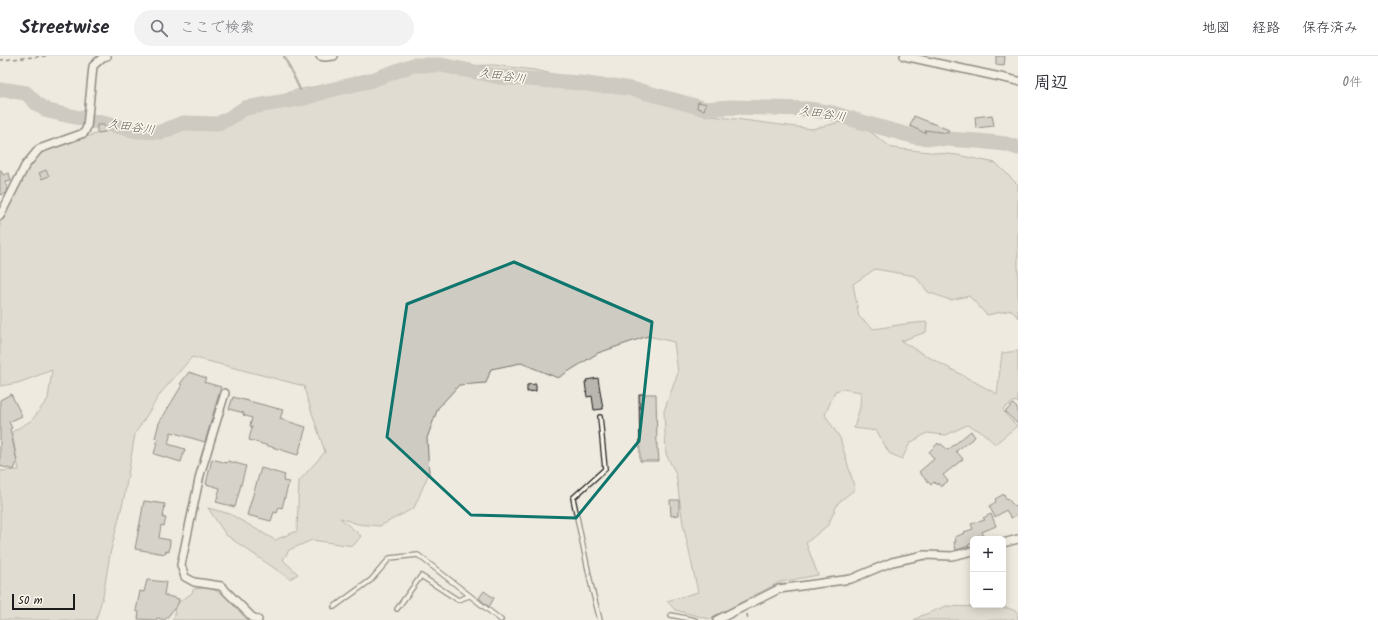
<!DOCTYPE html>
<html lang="ja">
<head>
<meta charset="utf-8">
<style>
  :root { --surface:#fff; --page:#f2f2f3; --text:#2b2b33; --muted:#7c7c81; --line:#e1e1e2 }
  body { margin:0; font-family:Kalam,"Klee One",sans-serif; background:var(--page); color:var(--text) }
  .controls { position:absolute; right:12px; bottom:12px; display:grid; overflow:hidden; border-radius:6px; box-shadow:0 2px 10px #0003 }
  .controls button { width:36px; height:36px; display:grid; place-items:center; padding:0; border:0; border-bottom:1px solid var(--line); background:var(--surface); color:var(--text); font:20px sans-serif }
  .scale { position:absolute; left:12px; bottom:10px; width:63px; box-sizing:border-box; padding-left:4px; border:2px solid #1c1c1c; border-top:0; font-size:11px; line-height:14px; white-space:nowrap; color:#1c1c1c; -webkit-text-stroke:3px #fbf7ec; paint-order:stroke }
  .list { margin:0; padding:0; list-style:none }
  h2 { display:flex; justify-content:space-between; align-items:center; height:52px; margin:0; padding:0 16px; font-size:17px }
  h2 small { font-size:13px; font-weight:400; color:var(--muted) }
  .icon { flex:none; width:22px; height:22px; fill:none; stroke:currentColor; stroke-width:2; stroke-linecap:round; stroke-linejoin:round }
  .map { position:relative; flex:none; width:1018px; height:564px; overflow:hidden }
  header { display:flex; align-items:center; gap:24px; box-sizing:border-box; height:56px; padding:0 20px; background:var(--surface); border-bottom:1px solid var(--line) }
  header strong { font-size:19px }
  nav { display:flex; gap:22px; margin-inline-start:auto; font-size:14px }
  .search { width:280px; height:36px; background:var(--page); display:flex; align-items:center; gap:10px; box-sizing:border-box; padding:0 14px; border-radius:22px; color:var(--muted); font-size:15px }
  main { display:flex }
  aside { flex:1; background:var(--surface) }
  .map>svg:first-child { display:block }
</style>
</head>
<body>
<header>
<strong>Streetwise</strong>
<div class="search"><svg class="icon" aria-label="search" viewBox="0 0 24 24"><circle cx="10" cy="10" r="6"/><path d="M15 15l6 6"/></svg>ここで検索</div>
<nav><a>地図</a><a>経路</a><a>保存済み</a></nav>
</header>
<main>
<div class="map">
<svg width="1018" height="564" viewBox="0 0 1018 564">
  <rect width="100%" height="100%" fill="#eeeadf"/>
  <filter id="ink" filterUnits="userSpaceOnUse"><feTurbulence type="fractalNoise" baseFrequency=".025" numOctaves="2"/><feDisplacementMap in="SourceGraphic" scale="8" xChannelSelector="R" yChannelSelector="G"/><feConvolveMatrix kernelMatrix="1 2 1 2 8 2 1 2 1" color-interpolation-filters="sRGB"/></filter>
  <g filter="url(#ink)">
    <g fill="#ceccc2" stroke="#75746f">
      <polygon points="495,9 534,14 597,27 712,60 812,73 853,63 892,92 957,99 996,107 1018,129 1018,262 1012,254 987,259 969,240 950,244 928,236 915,220 875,213 853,228 859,261 874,273 905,268 927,266 926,276 901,285 925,299 997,338 1002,297 1018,295 1018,347 1015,345 1003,353 1006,359 1017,370 995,388 982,376 967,369 946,379 927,377 910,387 902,403 889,397 877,375 854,372 860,351 861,336 843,333 835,335 825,359 840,382 855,433 838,447 828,469 806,487 818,519 780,526 709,563 675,554 667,545 698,536 683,468 676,418 666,398 664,355 678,317 674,286 648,280 598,297 558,322 521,307 491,313 486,327 459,329 438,352 427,382 429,417 414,452 380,470 358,468 340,462 361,480 353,490 312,484 289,494 283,504 298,518 290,523 226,479 208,452 230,458 275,484 297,475 299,425 325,396 307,342 304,330 192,301 160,338 135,378 124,442 110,498 103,540 96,564 0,564 0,415 19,414 12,376 32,364 48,343 52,314 18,327 0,330 0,160 34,101 48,93 115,72 131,72 154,77 185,70 220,70 239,58 261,51 292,35 344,25 362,19 455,10"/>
      <polygon points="208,531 227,540 249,564 172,564 175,560 174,549 191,538 194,533"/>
      <polygon points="946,550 1008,552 1018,556 1018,564 914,564 921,560"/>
    </g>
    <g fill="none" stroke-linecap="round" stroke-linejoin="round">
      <polyline stroke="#6f6d69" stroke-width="2.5" points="284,0 304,42"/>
      <polyline stroke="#a6a39d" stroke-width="15" points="0,34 7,34 26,37 36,47 48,55 138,75 161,76 183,67 217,68 228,63 245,52 304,42 330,34 369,25 413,9 441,9 500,21 579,27 602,30 615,30 641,35 706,53 731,51 808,53 832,57 872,69 916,81 978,85 1006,88 1018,92"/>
    </g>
    <g fill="#b9b6af" stroke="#1c1c1c">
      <polygon points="996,0 1005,0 1004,10 996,9"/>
      <polygon points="698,46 706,48 704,54 697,52"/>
      <polygon points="992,59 994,70 976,72 975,61"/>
      <polygon points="914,60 949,74 948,77 926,74 925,77 910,70"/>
      <polygon points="97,69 104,69 105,76 97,77"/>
      <polygon points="0,114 1,114 3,119 9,117 11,125 5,126 8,133 6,137 0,139"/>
      <polygon points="46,114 49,120 42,123 39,117"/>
      <polygon points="189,316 206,322 204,326 221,331 205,386 171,376 168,388 185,393 181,406 154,398 158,383 155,382 159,367 182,329 180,328"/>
      <polygon points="598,322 603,353 594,354 592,340 587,341 585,326 587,326 586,324"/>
      <polygon points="536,328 536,335 527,336 527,329"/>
      <polygon points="11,338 22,360 9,366 12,372 10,373 17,406 14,414 0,410 0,344"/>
      <polygon points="639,338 656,338 657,393 658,393 659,405 640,405"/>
      <polygon points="233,341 283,354 280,363 306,371 298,399 249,384 252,371 250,370 252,362 243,359 244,357 229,353"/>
      <polygon points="1013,348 1018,353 1018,368 1005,356"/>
      <polygon points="971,375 975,381 956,395 963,403 943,419 948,425 941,431 938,427 937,429 934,426 931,429 919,416 934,403 929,396 938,387 939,389 941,388 948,394"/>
      <polygon points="212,403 227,407 228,405 246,410 235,451 216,446 220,432 206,428"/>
      <polygon points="261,412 285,419 283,425 289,426 282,452 279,451 277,457 274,456 271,465 247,459"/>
      <polygon points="1004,438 1006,443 1007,442 1015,451 1018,449 1018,458 1011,462 1006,454 995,461 989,450 996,446 995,443"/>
      <polygon points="670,444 679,444 679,459 671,460"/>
      <polygon points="144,445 165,448 163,462 166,462 164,470 161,469 159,482 170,484 169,496 166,495 165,498 135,493"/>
      <polygon points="991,458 996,470 982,476 985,483 973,483 973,487 968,489 969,490 956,494 954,486 956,486 955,481 965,477 964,476 973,473 971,468 985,464 983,462"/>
      <polygon points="147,524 166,526 164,539 179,543 178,548 165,564 157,562 156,564 138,563 139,556 136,555 140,535 144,536"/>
      <polygon points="484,535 494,542 489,551 479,542"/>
    </g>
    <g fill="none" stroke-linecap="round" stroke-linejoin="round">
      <defs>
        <g id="lane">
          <polyline points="600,361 605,413 573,442 592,533 600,564"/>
          <polyline points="334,551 371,524 390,502 418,499 501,564"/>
          <polyline points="397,553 421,520 458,544 469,540"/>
          <polyline points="671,559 695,564"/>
        </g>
        <g id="street">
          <polyline points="320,0 325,1 334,0"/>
          <polyline points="904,0 1018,25"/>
          <polyline points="0,160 25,110 39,93 84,77 87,71 93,10 103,1 107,0"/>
          <polyline points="225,337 200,419 181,509 185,521 194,526 221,530 252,561 258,564"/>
          <polyline points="1003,487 1018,483"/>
          <polyline points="717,564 779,533 851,523 892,506 924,499 952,500 973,495"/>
        </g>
      </defs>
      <use href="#lane" stroke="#1c1c1c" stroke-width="6"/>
      <use href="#street" stroke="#1c1c1c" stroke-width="10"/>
      <g stroke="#1c1c1c" stroke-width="1.5" stroke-dasharray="4 3" stroke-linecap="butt">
        <polyline points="0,4 46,0"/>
        <polyline points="747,558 748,564"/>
      </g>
      <use href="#lane" stroke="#fbf7ec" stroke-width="3.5"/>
      <use href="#street" stroke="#fbf7ec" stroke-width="7"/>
    </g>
  </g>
  <path d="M0 0H1018V564H0ZM514,206L652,266L639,385L576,462L471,459L387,381L407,248Z" fill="#eeeadf" fill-opacity=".55" fill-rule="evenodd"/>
  <path fill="none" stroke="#0f766e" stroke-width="3" stroke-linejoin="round" d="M514,206L652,266L639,385L576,462L471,459L387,381L407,248Z"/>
  <g text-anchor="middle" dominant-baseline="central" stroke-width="3" stroke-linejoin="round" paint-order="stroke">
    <g font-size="12" font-style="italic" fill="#5a5956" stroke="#fbf7ec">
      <text transform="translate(502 20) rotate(8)">久田谷川</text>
      <text transform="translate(822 58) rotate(9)">久田谷川</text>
      <text transform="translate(131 71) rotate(8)">久田谷川</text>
    </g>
  </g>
</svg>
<div class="controls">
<button>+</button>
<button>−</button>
</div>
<div class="scale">50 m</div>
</div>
<aside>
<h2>周辺<small>0件</small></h2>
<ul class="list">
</ul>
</aside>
</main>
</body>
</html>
